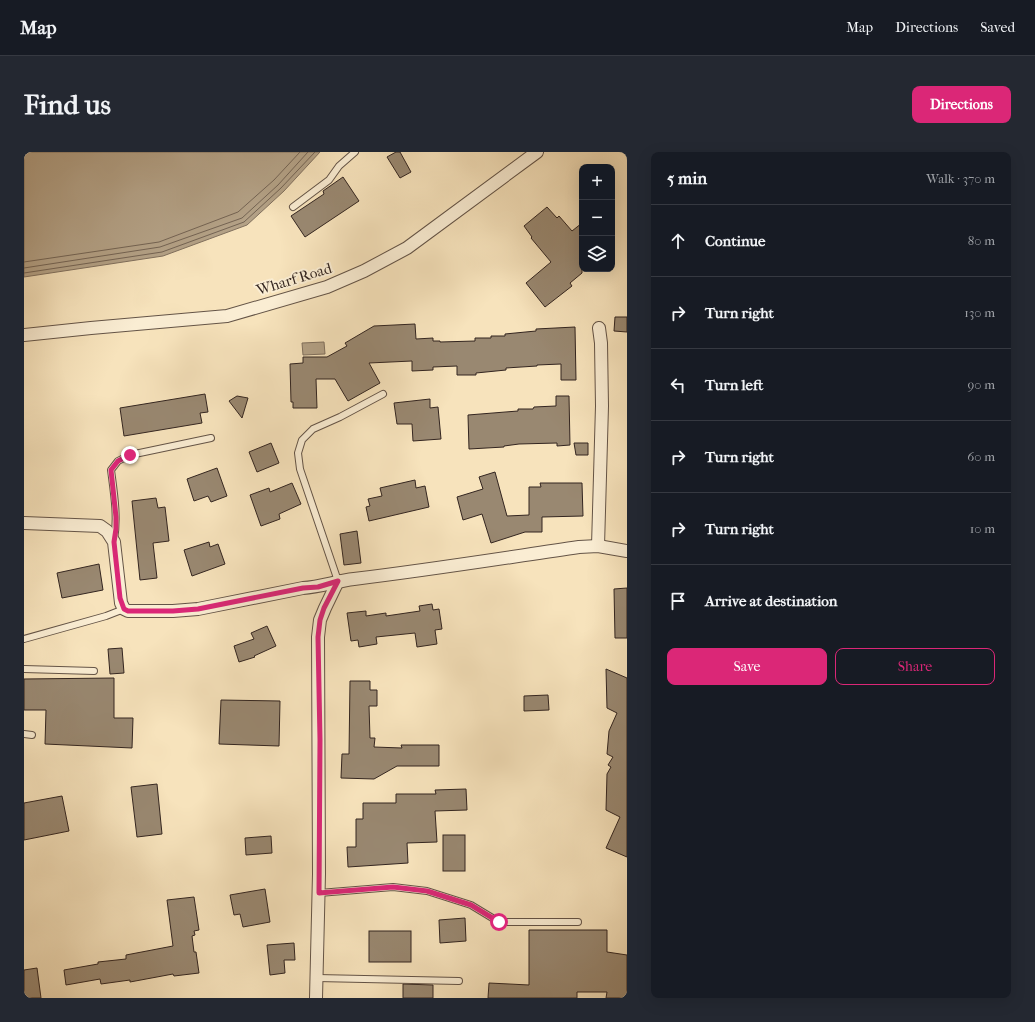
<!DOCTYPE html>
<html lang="en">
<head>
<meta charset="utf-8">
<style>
  :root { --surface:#171b24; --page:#242831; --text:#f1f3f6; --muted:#9ea1a6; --line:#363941; --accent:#db2777 }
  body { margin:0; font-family:"IM FELL French Canon",serif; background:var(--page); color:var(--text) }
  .controls { position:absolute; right:12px; top:12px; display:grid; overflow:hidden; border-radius:8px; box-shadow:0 4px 16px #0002 }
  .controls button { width:36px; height:36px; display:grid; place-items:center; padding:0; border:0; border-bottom:1px solid var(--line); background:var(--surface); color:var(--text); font:20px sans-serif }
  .stop { position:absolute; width:12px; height:12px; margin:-9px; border:3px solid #db2777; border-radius:50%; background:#fff }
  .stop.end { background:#db2777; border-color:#fff; box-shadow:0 1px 4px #0008 }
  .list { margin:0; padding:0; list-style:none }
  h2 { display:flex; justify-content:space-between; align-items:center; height:52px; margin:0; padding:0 16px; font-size:17px }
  h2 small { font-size:13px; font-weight:400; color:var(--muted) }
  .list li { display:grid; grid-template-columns:26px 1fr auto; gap:12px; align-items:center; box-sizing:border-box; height:72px; padding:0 16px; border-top:1px solid var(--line) }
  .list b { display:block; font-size:15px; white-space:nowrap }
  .list em { font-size:13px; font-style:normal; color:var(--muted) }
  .actions { display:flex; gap:8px; padding:12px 16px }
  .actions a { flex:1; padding:9px 0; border:1px solid var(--accent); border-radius:8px; text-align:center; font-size:14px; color:var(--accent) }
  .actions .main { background:var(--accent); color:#fff }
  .icon { flex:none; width:22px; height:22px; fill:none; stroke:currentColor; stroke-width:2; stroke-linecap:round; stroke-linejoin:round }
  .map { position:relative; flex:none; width:603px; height:846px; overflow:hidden; border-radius:8px }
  header { display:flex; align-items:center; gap:24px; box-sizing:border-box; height:56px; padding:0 20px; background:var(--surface); border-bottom:1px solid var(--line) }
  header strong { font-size:19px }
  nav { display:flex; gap:22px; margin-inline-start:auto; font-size:14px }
  .intro { display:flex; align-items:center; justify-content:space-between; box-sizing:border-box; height:96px; padding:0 24px }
  h1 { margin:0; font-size:28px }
  .button { padding:10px 18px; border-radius:8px; background:var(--accent); color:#fff; font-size:14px; font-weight:700 }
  main { display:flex; gap:24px; padding:0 24px }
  aside { flex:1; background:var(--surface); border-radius:8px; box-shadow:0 4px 16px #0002 }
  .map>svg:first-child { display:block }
</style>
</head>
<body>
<header>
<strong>Map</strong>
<nav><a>Map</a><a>Directions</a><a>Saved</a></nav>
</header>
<div class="intro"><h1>Find us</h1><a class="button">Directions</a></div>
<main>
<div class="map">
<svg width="603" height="846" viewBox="0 0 603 846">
  <rect width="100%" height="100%" fill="#f7e3bc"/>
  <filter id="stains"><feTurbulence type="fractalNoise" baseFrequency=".005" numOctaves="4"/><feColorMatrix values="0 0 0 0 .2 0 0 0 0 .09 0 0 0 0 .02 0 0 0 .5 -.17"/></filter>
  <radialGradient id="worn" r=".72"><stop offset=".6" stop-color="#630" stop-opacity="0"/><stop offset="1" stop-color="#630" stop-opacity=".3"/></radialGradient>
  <g fill="#b4a287" stroke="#80705e">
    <polygon points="0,0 296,0 260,39 223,73 139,104 0,125"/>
    <polygon points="300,190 301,202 279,203 278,191"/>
  </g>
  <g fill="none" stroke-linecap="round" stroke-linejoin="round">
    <g stroke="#746454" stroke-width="1">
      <polyline points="0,110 135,90 214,60 250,28 276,0"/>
      <polyline points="0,116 136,95 218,66 254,33 284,0"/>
      <polyline points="0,121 138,100 220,70 257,36 291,0"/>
    </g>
  </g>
  <g fill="#998871" stroke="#332520">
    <polygon points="372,0 376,0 387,20 376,26 363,5"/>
    <polygon points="319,25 335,49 281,85 267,64 300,42 299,39"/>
    <polygon points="523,55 533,66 535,64 548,79 558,71 558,121 546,131 548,134 521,155 502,131 527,110 507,86 508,85 500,74"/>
    <polygon points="591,165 603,165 603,180 590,179"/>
    <polygon points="391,172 392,187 409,186 409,189 416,189 416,190 451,189 451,186 467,186 467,184 481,184 481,182 512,179 512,177 551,175 552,228 537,228 537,212 513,213 513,214 482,216 482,218 452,221 452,223 433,223 433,214 409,215 409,218 388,219 388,209 345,211 356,231 324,249 311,227 292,227 293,256 269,256 269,250 267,250 266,212 279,211 279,205 303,205 323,194 321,191 350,174"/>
    <polygon points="181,242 184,260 176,261 178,271 100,284 96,256"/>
    <polygon points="213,244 224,246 218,266 205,249"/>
    <polygon points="532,244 545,244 546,293 533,294 533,291 495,292 480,294 480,295 445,297 444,263 494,259 494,257 509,257 510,255 532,254"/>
    <polygon points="406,247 406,256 414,255 417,287 389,289 388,272 373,272 370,251"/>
    <polygon points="247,291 255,311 233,320 225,300"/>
    <polygon points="550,291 564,291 564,303 552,303"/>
    <polygon points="193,316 203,344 187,350 184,344 170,349 163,327"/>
    <polygon points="471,320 483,364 505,363 505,335 517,335 516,331 558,331 559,364 518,365 518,380 501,380 467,391 458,362 439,368 433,345 459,337 455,325"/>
    <polygon points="391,328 392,336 401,334 405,355 345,369 342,355 346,354 344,347 358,344 356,336"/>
    <polygon points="268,331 277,352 255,362 256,367 237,374 226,343 245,336 246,340"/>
    <polygon points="132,346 134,356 141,355 145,389 129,391 133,426 116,428 108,349"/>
    <polygon points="333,379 337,411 320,413 316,382"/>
    <polygon points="185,390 186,395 194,392 201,412 168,424 160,398"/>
    <polygon points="75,412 79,438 38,446 33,421"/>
    <polygon points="603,436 603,486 591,486 590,437"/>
    <polygon points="408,452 409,458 415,457 418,477 411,478 413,492 393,495 391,481 352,485 353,492 335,495 334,488 327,489 323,461 342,459 342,464 362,461 362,464 396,459 395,454"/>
    <polygon points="243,474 252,494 230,504 231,505 215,510 210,494 230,487 227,481"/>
    <polygon points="98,496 100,521 86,522 84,497"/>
    <polygon points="582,517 603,526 603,705 582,696 596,665 582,658 583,622 587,615 584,613 589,605 583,602 585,579 593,561 583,556"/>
    <polygon points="90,526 90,566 109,566 108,596 21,592 22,558 0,558 0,527"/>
    <polygon points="326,529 346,529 346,538 353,538 353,554 345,554 346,586 351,586 350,595 378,596 377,593 415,593 415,614 373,614 350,627 317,626 318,602 325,602"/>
    <polygon points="524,543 525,558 500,559 500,544"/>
    <polygon points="197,548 256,549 255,594 195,592"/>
    <polygon points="133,632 138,682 113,685 107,635"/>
    <polygon points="442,637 443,658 411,659 413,690 383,691 384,711 324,715 323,695 332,695 332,667 339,667 339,651 372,651 372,642 412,642 411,638"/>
    <polygon points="38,644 45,679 0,688 0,651"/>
    <rect x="419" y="683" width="22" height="36"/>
    <polygon points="247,684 248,701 222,703 221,686"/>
    <polygon points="241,737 246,770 219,775 216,762 210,763 206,743"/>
    <polygon points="170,745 175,778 170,779 171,783 168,784 170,800 172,800 175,821 150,824 149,822 106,830 106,828 77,832 76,827 42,833 40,818 74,812 74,810 102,807 102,803 149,794 143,748"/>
    <polygon points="441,766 442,789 416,791 415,768"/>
    <polygon points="505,778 583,778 583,800 603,803 603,846 582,846 583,840 553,840 553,846 464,846 465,831 505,833"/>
    <rect x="345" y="779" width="42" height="31"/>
    <polygon points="270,791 271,808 260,808 261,821 246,823 243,793"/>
    <polygon points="13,816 17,846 0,846 0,818"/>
    <polygon points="379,832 409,833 409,846 379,846"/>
  </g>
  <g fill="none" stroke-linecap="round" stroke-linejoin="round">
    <defs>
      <g id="service">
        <polyline points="269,55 305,28 315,14 331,0"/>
        <path d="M90,388C94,365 90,341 87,318L94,309L106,303L187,286"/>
        <polyline points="314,429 276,317 274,301 278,288 289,277 316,265 359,242"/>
        <polyline points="0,487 82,464 100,457"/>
        <polyline points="0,517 70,519"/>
        <polyline points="0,582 8,583"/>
        <polyline points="295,741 369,735 403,739 447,753 475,770 554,770"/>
        <polyline points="293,826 435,829"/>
      </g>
      <g id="minor">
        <polyline points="0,183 67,176 203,164 303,135 340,119 383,96 513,0"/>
        <path d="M0,371L76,374L83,379L90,390L97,451L100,457L104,459H149L174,457L279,436C296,435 313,429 330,427C405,418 480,406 555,395L574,394L603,399"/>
        <polyline points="574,394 578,254 577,191 575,176"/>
        <polyline points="292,846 295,722 294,485 296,468 301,456 314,429"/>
      </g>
    </defs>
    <use href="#service" stroke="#645447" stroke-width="8"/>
    <use href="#minor" stroke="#645447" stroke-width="14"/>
    <use href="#service" stroke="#faedd3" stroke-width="6"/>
    <use href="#minor" stroke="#faedd3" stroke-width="12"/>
  </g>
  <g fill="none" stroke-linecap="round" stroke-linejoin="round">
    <polyline stroke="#db2777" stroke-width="5" points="106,303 94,309 87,318 92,365 92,377 90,390 96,446 100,457 104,459 149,459 174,457 279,436 294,435 314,429 300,456 296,468 294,485 296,588 295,741 369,735 403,739 447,753 475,770"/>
  </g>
  <g text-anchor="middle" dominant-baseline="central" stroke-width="4" stroke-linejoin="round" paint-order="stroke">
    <g font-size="15" fill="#332520" stroke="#faedd3">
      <text transform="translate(270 127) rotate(-17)">Wharf Road</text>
    </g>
  </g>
  <rect width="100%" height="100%" filter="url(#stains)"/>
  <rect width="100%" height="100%" fill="url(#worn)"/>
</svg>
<div class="controls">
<button>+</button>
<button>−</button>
<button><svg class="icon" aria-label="layers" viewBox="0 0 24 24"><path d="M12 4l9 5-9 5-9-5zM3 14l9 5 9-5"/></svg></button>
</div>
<div class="stop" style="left:475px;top:770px"></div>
<div class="stop end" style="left:106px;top:303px"></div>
</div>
<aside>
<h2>5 min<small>Walk · 370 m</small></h2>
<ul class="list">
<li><svg class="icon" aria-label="ahead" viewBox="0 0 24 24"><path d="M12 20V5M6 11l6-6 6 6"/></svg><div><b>Continue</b></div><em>80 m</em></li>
<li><svg class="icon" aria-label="right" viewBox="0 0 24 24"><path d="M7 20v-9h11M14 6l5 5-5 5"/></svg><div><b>Turn right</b></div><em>130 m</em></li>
<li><svg class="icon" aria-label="left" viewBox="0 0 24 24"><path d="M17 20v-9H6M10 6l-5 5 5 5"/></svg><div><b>Turn left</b></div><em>90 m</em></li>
<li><svg class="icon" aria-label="right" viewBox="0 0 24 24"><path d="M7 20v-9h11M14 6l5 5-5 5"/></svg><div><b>Turn right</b></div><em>60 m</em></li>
<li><svg class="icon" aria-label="right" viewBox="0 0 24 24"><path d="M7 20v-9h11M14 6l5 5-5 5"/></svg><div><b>Turn right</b></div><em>10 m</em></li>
<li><svg class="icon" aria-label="arrive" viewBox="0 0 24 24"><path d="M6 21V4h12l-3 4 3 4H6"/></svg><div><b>Arrive at destination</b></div></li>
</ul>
<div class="actions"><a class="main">Save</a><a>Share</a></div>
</aside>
</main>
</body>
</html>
